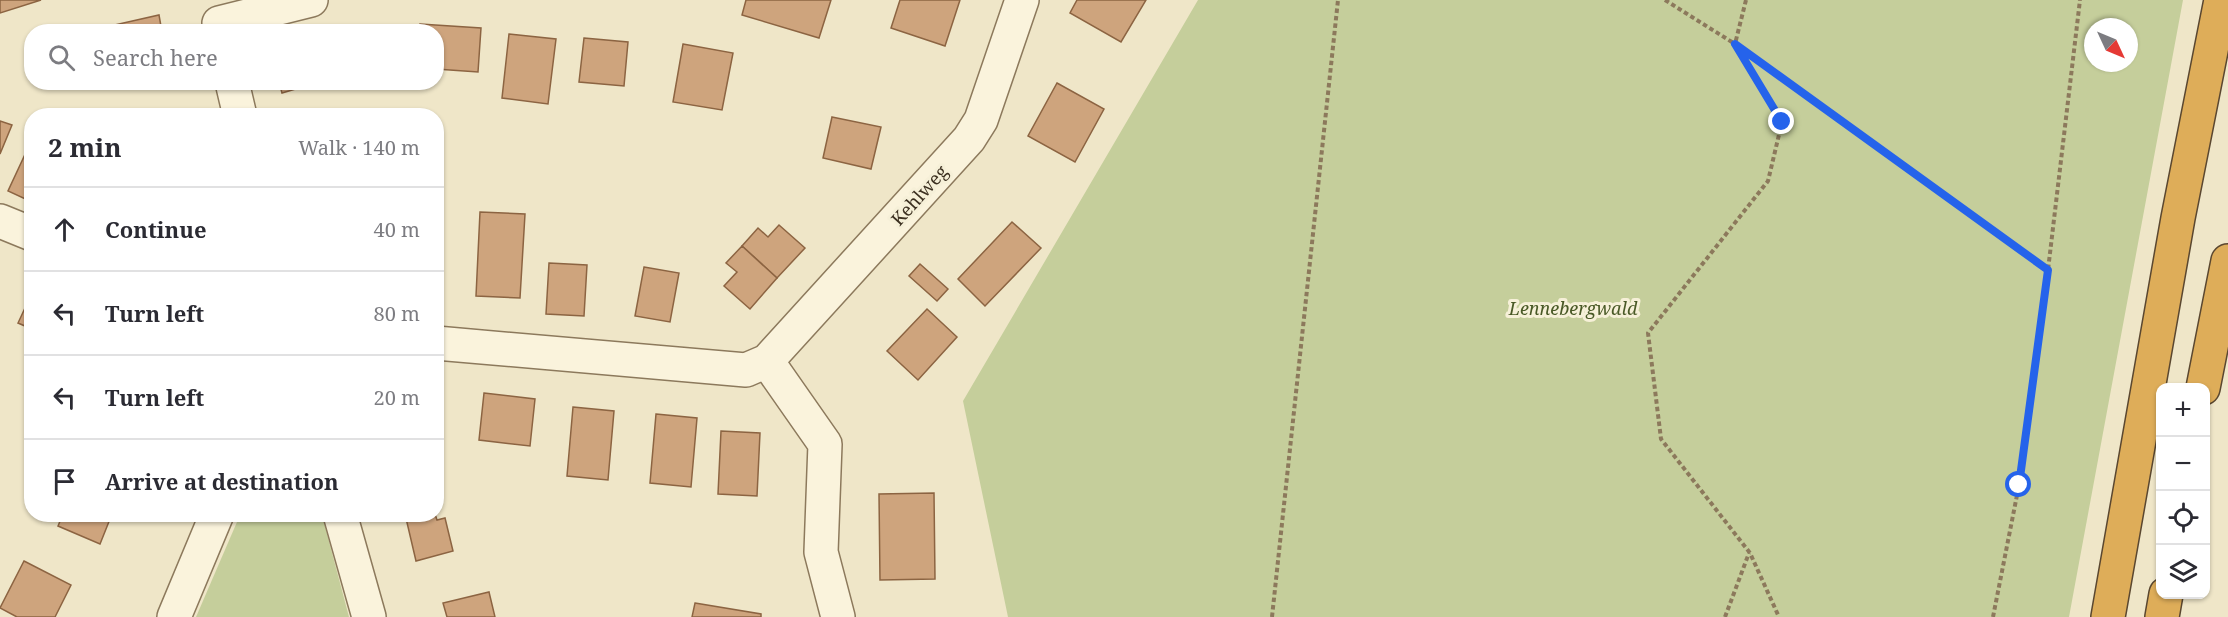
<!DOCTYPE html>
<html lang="en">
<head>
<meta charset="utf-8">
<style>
  :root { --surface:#fff; --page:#f7f7f7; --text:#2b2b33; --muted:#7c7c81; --line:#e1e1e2 }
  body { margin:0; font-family:"Noto Serif",serif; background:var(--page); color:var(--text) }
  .controls { position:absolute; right:18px; bottom:18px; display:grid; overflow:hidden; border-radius:12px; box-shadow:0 2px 4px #0004 }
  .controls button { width:54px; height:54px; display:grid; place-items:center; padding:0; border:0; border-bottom:2px solid var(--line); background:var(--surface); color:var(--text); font:30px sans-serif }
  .compass { position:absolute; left:2084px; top:18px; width:54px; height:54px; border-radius:50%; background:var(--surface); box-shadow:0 2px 4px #0004; rotate:134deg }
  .stop { position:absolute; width:18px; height:18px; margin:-14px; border:4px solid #2563eb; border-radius:50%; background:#fff }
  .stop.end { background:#2563eb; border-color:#fff; box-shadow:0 2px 6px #0008 }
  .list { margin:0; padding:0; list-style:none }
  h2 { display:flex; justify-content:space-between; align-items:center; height:78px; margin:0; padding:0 24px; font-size:26px }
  h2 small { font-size:20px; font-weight:400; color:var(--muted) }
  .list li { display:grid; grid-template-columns:39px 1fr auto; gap:18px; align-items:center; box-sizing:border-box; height:84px; padding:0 24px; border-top:2px solid var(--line) }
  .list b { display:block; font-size:22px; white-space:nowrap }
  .list em { font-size:20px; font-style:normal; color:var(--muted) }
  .icon { flex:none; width:33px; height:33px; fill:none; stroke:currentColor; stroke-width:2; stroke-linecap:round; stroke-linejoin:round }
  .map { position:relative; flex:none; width:2228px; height:617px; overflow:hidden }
  .search { position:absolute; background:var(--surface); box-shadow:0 2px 4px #0004; left:24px; top:24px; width:420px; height:66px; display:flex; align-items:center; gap:15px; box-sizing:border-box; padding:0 21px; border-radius:24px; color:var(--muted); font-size:22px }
  .panel { position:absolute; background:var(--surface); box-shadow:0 2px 4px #0004; left:24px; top:108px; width:420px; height:414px; border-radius:24px }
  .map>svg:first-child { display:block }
</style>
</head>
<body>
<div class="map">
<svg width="2228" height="617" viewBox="0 0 2228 617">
  <rect width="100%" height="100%" fill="#efe6c8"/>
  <g fill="#c5ce9b" fill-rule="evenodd">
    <path d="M1198,0H2183L2069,617H1008L963,401ZM2093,27H2129V63H2093Z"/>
    <polygon points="240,515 322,515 349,617 196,617"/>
  </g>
  <g fill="#cea47d" stroke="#8c6442" stroke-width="1.5">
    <polygon points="0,0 41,0 0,13"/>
    <polygon points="746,0 831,0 819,38 742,15"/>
    <polygon points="900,0 960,0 945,46 891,28"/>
    <polygon points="1077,0 1146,0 1121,42 1070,13"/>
    <polygon points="159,15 162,32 112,32 110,26"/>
    <polygon points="420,24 481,28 478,72 436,69 436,32 420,32"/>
    <polygon points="509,34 556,39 548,104 502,98"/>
    <polygon points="584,38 628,42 624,86 579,82"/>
    <polygon points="683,44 733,53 722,110 673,102"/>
    <polygon points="279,82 319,82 282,93"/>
    <polygon points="1057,83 1104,109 1075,162 1028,136"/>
    <polygon points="832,117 881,127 871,169 823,158"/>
    <polygon points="0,121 12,125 0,154"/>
    <polygon points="28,148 32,150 32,202 8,191"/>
    <polygon points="480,212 525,214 520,298 476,296"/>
    <polygon points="1012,222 1041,248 985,306 958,279"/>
    <polygon points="779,225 805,248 777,278 742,246 758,228 768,237"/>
    <polygon points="742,246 777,278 750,309 724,286 737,272 726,263"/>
    <polygon points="549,263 587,265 584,316 546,314"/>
    <polygon points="920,264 948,289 937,301 909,276"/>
    <polygon points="644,267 679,273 670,322 635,316"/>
    <polygon points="32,293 32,329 18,323"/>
    <polygon points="927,309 957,337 918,380 887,351"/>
    <polygon points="484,393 535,399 530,446 479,440"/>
    <polygon points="573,407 614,411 608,480 567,476"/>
    <polygon points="656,414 697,418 691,487 650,483"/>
    <polygon points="721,431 760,433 757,496 718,494"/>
    <polygon points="934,493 935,579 880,580 879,494"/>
    <polygon points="63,514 112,514 100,544 58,526"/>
    <polygon points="405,514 435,514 437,520 445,518 453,551 416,561"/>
    <polygon points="24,561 71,585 55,617 17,617 0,608"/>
    <polygon points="489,592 495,617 447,617 443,603"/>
    <polygon points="695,603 761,614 761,617 692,617"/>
  </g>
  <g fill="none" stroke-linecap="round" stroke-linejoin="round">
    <defs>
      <g id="minor">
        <polyline points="219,23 311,0"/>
        <polyline points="232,82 240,116"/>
        <polyline points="0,221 32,234"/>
        <polyline points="436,343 746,370 767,361 969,139 981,120 1022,0"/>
        <polyline points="767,361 825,444 821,552 838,617"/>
        <polyline points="340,514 369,617"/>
        <polyline points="174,617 217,514"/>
      </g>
      <g id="motorway">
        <polyline points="2203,388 2228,261"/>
        <polyline points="2108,617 2178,218 2221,0"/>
        <polyline points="2162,617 2166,594"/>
      </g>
    </defs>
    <use href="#minor" stroke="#8c795c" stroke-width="36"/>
    <use href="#motorway" stroke="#5a4730" stroke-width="36"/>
    <g stroke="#8c795c" stroke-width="4" stroke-dasharray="4.5 3" stroke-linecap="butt">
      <polyline points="1665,0 1735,44 2047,270"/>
      <polyline points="1746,0 1735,44 1782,122 1768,181 1648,333 1661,439 1750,553 1779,617"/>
      <polyline points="1272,617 1338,0"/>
      <polyline points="1725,617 1749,553"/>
      <polyline points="1993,617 2019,485 2048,270 2080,0"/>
    </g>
    <use href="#minor" stroke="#faf3dc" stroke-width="33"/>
    <use href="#motorway" stroke="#dead59" stroke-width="33"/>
  </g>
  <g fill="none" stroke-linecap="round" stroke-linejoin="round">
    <polyline stroke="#2563eb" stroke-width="8" points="1782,122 1735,44 2048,270 2019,485"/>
  </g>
  <g text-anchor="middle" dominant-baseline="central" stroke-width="6" stroke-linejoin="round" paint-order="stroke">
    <g font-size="18" fill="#3c3020" stroke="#f6f0d8">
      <text transform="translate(919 195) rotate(-48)">Kehlweg</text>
    </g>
    <g font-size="18" font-style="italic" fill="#495926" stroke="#f6f0d8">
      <text x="1573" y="308">Lennebergwald</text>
    </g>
  </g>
</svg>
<div class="controls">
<button>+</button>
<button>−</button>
<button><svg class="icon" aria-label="locate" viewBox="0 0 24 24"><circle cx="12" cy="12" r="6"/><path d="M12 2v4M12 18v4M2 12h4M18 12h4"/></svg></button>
<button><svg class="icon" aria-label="layers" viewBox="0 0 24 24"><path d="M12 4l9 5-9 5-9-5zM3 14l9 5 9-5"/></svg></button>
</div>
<svg class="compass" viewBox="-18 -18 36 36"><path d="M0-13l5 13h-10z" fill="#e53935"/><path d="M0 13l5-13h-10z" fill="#7c7c81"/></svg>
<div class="stop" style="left:2019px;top:485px"></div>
<div class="stop end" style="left:1782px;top:122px"></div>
<div class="search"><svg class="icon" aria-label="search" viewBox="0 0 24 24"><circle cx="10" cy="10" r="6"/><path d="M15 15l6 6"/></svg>Search here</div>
<section class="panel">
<h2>2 min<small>Walk · 140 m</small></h2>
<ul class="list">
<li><svg class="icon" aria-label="ahead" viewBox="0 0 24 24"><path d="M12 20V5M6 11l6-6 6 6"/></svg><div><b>Continue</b></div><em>40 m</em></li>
<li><svg class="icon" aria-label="left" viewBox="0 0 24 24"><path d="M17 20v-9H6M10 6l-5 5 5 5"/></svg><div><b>Turn left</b></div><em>80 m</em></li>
<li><svg class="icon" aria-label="left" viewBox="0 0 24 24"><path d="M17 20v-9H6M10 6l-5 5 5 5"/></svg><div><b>Turn left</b></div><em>20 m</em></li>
<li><svg class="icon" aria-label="arrive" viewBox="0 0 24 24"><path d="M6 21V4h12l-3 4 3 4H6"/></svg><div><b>Arrive at destination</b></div></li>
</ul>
</section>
</div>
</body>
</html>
